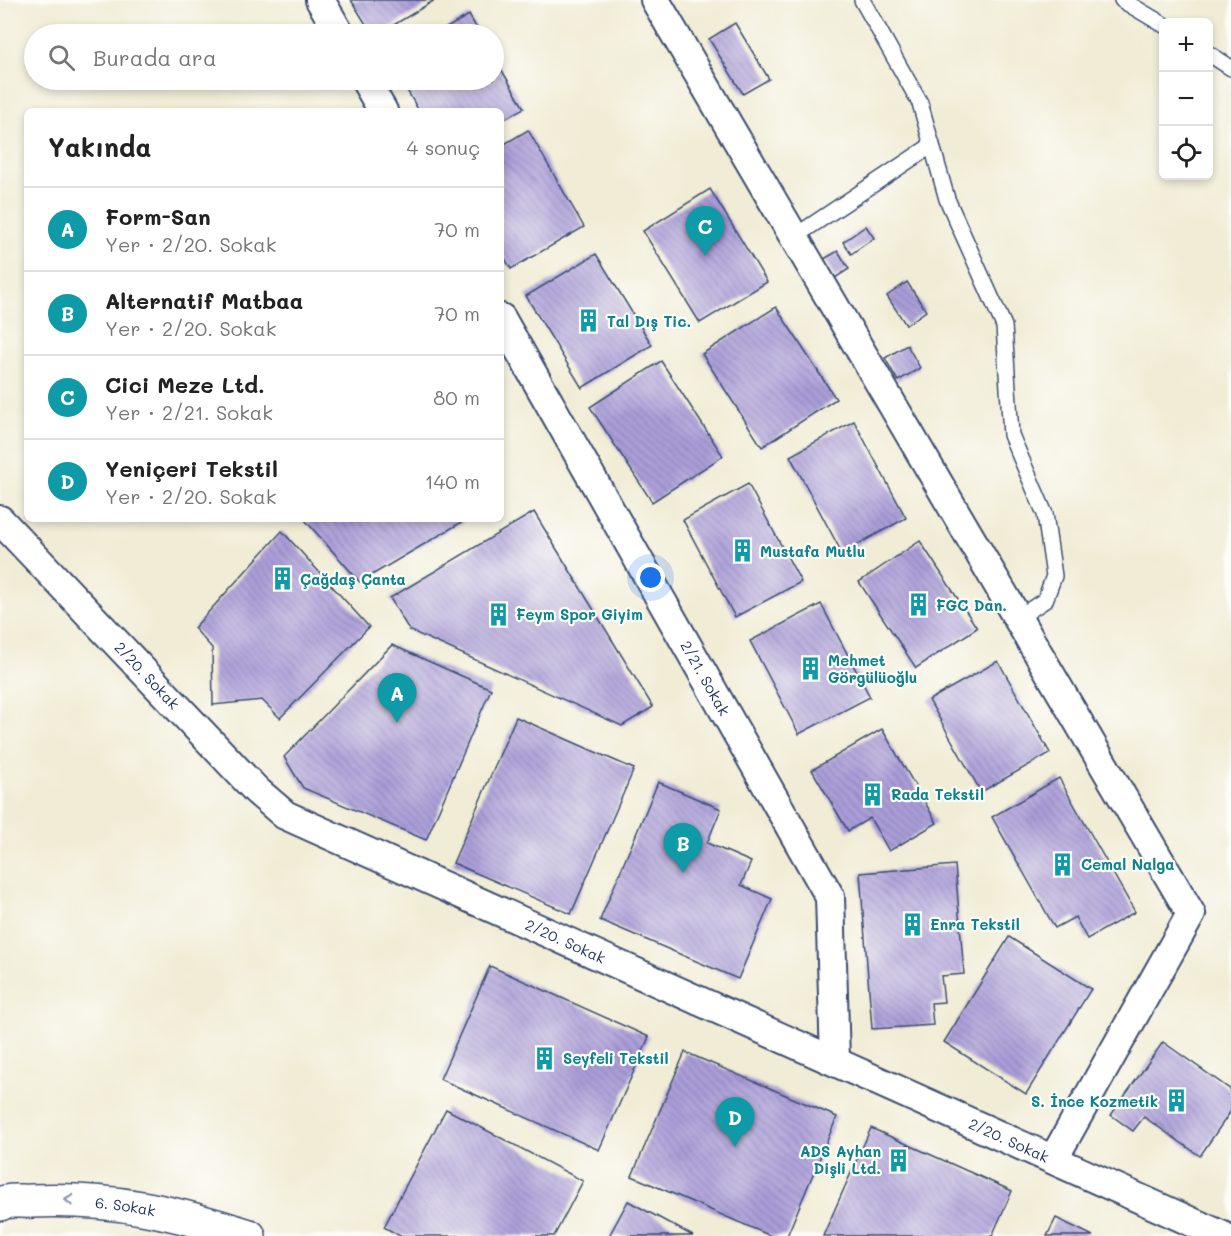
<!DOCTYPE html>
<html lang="tr">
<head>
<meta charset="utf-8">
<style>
  :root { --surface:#fff; --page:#f2f2f2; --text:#222; --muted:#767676; --line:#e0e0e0; --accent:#c8321e }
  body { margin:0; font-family:Mali,sans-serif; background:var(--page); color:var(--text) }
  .controls { position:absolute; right:18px; top:18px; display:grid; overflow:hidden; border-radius:9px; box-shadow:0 3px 9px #0003 }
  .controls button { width:54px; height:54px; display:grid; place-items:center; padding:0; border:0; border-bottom:2px solid var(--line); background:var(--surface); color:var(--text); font:30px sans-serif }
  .you { position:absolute; left:651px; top:578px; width:21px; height:21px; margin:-15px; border:4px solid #fff; border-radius:50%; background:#1a73e8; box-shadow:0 0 0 9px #1a73e833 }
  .badge { display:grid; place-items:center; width:39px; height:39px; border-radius:50%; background:var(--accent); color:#fff; font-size:20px; font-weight:700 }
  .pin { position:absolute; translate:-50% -50px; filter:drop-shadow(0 2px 3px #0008) }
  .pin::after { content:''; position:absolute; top:32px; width:21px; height:18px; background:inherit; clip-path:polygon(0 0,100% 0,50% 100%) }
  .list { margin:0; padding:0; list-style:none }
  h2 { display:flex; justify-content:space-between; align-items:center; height:78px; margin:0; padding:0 24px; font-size:26px }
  h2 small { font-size:20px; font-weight:400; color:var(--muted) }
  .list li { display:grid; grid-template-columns:39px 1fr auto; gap:18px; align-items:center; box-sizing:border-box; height:84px; padding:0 24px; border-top:2px solid var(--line) }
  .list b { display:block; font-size:22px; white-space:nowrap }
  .list p { margin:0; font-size:20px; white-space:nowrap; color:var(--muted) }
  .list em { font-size:20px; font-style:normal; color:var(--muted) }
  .icon { flex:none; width:33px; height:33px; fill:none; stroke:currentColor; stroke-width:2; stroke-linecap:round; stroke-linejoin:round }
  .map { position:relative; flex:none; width:1231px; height:1236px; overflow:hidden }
  .search { position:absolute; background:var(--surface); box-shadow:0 3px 9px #0003; left:24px; top:24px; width:480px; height:66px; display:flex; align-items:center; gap:15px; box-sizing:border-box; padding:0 21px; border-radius:33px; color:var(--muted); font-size:22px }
  .panel { position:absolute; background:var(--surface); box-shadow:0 3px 9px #0003; left:24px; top:108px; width:480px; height:414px; border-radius:9px }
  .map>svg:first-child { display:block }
</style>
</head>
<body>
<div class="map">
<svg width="1231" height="1236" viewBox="0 0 1231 1236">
  <defs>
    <pattern id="building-back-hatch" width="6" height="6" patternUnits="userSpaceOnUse" patternTransform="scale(1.5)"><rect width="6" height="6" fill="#ab9ed9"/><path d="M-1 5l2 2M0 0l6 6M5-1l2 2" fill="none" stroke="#8a81b3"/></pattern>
  </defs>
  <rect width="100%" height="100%" fill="#fdfcf7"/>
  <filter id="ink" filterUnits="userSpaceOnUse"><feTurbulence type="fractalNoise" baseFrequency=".0167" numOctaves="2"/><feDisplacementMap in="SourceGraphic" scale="12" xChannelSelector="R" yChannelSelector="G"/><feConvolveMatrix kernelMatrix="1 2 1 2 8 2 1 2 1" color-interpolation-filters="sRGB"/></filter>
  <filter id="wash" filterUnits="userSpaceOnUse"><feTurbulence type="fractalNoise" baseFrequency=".008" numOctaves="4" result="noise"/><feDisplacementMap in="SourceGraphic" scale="24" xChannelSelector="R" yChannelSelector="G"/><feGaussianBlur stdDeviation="1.35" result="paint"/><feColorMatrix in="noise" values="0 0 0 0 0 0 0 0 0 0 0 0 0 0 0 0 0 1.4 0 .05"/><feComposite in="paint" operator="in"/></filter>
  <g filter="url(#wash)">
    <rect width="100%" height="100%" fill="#f0ecd5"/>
    <g id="blocks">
      <g fill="url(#building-back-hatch)">
        <polygon points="351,0 435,0 379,34 372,34"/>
        <polygon points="469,15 480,34 436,34"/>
        <polygon points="735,23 769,79 743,94 709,39"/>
        <polygon points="494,57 524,108 501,121 501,111 419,111 401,80 494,80"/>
        <polygon points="528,130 584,227 511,269 501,252 501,146"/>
        <polygon points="710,189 767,282 700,323 643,231"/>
        <polygon points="866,226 874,238 851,254 843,242"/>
        <polygon points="838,251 849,269 835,278 824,259"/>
        <polygon points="596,254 652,345 582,388 526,296"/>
        <polygon points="907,282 926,311 906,325 887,296"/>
        <polygon points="776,307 836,399 762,447 702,354"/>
        <polygon points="907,345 920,368 898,381 885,358"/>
        <polygon points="661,361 723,456 652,502 590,407"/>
        <polygon points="854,421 906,518 842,553 790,456"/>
        <polygon points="748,484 801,582 735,617 683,520"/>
        <polygon points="534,512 653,707 622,726 409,630 390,598"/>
        <polygon points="304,519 467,519 360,582"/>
        <polygon points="282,531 369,627 280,718 262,700 213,705 212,648 194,628"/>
        <polygon points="920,541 977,628 916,668 859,582"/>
        <polygon points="821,604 870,697 799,734 750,641"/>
        <polygon points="392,645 491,689 426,840 303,788 284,757"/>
        <polygon points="998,661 1050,753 981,792 929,700"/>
        <polygon points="516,717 634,769 571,914 453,863"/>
        <polygon points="882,729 937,823 889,851 870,818 848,831 812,770"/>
        <polygon points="1059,778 1135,912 1087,939 1075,917 1055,928 992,817"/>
        <polygon points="658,782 721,809 707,843 751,862 741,885 772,899 738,979 600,920"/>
        <polygon points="955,865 964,974 941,976 944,1002 931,1003 933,1025 872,1029 860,873"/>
        <polygon points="1009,937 1091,989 1026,1094 944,1042"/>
        <polygon points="490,966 649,1037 599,1150 440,1079"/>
        <polygon points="1163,1042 1231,1090 1231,1111 1200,1156 1144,1117 1133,1131 1111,1115"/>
        <polygon points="685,1052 837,1117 787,1236 771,1236 632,1176"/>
        <polygon points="446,1109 583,1181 554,1236 400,1236 384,1227"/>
        <polygon points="871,1128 1012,1191 992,1236 823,1236"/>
        <polygon points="628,1201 693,1236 609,1236"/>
        <polygon points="1056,1218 1093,1236 1047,1236"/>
      </g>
    </g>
  </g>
  <g filter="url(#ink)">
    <use href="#blocks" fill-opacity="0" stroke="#3b4b70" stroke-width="1.5"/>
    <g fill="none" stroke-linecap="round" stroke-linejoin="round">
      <defs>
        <g id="service">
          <polyline points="862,0 920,103 947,199 1004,326 1011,435 1045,514 1054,576 1045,600 1018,618"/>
          <polyline points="1122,0 1164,25"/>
          <polyline points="1208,53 1231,68"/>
          <polyline points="794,237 932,145"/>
        </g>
        <g id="minor">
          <polyline points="320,0 340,34"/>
          <polyline points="655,0 1191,914 1054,1158"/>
          <polyline points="365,80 383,111"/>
          <path id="s1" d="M501,318L830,897L835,1060"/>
          <path id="s2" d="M0,520L257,791L285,815L1223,1236"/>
        </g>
        <g id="secondary">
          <path id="s3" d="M0,1204C9,1199 22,1202 32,1201C114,1198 171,1211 249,1236"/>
        </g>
      </defs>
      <use href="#service" stroke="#3b4b70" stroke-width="18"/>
      <use href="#minor" stroke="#3b4b70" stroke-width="32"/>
      <use href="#secondary" stroke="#3b4b70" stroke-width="36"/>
      <use href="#service" stroke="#fff" stroke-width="15"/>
      <use href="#minor" stroke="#fff" stroke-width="28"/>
      <use href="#secondary" stroke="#fff" stroke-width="33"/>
    </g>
    <defs><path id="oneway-chevron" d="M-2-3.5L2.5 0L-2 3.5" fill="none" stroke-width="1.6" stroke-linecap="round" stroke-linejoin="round" transform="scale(1.5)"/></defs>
    <use stroke="#8d97ae" href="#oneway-chevron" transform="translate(69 1200) rotate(-177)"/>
  </g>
  <defs>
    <symbol id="building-bare" viewBox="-9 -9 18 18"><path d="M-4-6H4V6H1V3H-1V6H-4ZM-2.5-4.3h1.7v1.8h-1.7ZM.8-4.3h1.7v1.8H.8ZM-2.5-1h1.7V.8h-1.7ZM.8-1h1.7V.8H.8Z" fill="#0f9aa8" stroke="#fdfcf7" stroke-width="2.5" paint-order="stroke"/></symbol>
  </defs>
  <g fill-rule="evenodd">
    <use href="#building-bare" x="572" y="304" width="33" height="33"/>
    <use href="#building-bare" x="726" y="534" width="33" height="33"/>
    <use href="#building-bare" x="266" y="562" width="33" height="33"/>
    <use href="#building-bare" x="902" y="588" width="33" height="33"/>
    <use href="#building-bare" x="482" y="598" width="33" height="33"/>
    <use href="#building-bare" x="794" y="652" width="33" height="33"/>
    <use href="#building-bare" x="856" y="778" width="33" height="33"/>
    <use href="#building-bare" x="1046" y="848" width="33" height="33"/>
    <use href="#building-bare" x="896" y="908" width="33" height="33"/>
    <use href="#building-bare" x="528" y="1042" width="33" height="33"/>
    <use href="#building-bare" x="1160" y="1084" width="33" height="33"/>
    <use href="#building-bare" x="882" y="1144" width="33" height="33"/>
  </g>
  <g text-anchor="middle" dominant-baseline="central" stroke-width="4.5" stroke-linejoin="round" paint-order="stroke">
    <g font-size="15" font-weight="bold" fill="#0d838f" stroke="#fdfcf7" text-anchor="start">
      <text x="607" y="321">Tal Dış Tic.</text>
      <text x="760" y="551">Mustafa Mutlu</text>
      <text x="300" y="579">Çağdaş Çanta</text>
      <text x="936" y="605">FGC Dan.</text>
      <text x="516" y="614">Feym Spor Giyim</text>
      <text x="828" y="660">Mehmet<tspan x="828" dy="17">Görgülüoğlu</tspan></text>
      <text x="891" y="794">Rada Tekstil</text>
      <text x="1081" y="864">Cemal Nalga</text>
      <text x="930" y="924">Enra Tekstil</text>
      <text x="563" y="1058">Seyfeli Tekstil</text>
      <text x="1158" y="1101" text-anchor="end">S. İnce Kozmetik</text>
      <text x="881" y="1151" text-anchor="end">ADS Ayhan<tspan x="881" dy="17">Dişli Ltd.</tspan></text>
    </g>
    <g font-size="15" fill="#1b2f5e" stroke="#fdfcf7">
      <text stroke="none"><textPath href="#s2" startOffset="214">2/20. Sokak</textPath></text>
      <text stroke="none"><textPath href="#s1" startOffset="414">2/21. Sokak</textPath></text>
      <text stroke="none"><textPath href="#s2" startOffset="718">2/20. Sokak</textPath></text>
      <text stroke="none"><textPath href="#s2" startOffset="1204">2/20. Sokak</textPath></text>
      <text stroke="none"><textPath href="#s3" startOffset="126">6. Sokak</textPath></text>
    </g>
  </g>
</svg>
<div class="controls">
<button>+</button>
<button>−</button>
<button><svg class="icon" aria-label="locate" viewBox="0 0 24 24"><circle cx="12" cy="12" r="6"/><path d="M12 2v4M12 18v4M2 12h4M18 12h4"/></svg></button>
</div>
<div class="you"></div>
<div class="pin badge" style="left:397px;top:723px;background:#0f9aa8">A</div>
<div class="pin badge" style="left:683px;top:873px;background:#0f9aa8">B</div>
<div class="pin badge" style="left:705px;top:256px;background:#0f9aa8">C</div>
<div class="pin badge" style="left:735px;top:1147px;background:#0f9aa8">D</div>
<div class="search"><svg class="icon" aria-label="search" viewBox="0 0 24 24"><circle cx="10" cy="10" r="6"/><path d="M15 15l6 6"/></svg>Burada ara</div>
<section class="panel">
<h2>Yakında<small>4 sonuç</small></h2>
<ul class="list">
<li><span class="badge" style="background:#0f9aa8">A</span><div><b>Form-San</b><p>Yer · 2/20. Sokak</p></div><em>70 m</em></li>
<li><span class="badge" style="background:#0f9aa8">B</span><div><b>Alternatif Matbaa</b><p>Yer · 2/20. Sokak</p></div><em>70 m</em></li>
<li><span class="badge" style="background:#0f9aa8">C</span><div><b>Cici Meze Ltd.</b><p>Yer · 2/21. Sokak</p></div><em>80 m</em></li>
<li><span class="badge" style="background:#0f9aa8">D</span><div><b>Yeniçeri Tekstil</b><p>Yer · 2/20. Sokak</p></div><em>140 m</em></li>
</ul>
</section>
</div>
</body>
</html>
